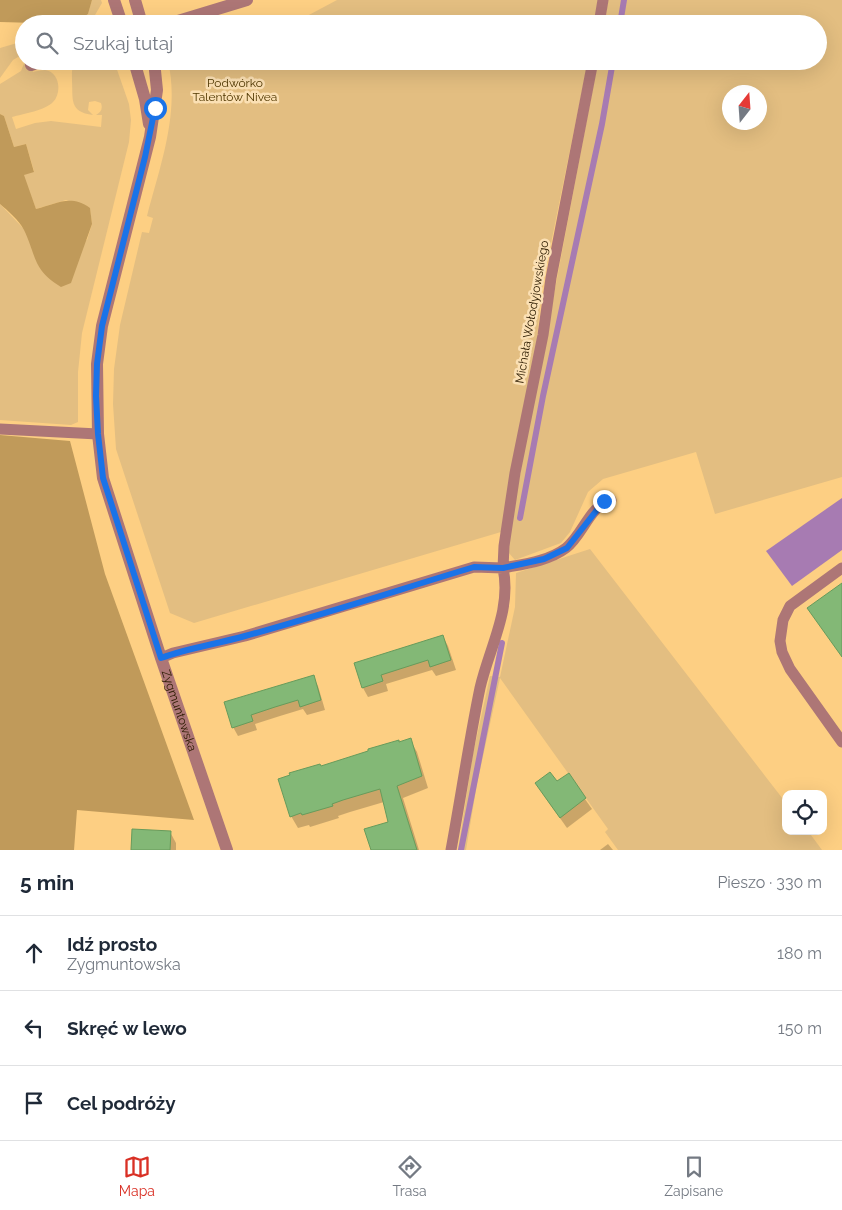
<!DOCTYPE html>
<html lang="pl">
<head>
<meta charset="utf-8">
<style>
  :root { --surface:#fff; --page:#f6f6f7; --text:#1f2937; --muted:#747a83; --line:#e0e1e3; --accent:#d93025 }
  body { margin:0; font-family:Raleway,sans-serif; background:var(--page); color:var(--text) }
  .controls { position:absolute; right:15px; bottom:15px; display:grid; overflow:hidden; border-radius:10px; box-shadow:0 5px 20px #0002 }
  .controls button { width:45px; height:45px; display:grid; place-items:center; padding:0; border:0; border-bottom:1px solid var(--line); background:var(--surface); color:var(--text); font:25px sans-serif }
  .compass { position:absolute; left:722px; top:85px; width:45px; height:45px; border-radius:50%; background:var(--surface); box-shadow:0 5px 20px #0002; rotate:17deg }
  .stop { position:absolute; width:15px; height:15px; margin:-11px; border:4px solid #1a73e8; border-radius:50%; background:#fff }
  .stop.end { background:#1a73e8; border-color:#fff; box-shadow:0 1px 5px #0008 }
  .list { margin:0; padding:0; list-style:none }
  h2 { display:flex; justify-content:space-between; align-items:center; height:65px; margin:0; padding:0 20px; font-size:21px }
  h2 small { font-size:16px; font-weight:400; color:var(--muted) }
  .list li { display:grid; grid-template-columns:32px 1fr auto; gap:15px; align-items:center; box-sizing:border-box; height:75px; padding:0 20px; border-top:1px solid var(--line) }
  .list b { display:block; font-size:19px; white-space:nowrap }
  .list p { margin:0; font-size:16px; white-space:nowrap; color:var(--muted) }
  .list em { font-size:16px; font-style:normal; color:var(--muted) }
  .icon { flex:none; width:28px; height:28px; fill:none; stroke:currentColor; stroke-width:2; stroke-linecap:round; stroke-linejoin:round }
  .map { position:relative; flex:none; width:842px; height:850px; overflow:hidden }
  .search { position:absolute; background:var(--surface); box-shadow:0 5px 20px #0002; left:15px; right:15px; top:15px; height:55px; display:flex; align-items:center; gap:12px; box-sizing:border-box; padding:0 18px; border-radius:28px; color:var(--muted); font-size:19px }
  .sheet { height:290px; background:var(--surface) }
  nav { display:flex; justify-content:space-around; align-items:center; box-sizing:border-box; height:70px; border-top:1px solid var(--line); background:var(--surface); font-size:14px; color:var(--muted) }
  nav a { display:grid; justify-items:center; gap:2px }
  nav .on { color:var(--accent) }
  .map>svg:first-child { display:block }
</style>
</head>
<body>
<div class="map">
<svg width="842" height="850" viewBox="0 0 842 850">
  <rect width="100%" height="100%" fill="#fdcf83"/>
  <g fill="#e3be81" fill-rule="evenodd">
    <polygon points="92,0 101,0 102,3 95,15 96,24 73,24 88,14"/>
    <polygon points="337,0 598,0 594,24 292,24"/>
    <path d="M608,0H842V477L715,514L696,452L603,479L588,492L570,532L561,543L515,560L508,552L512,517L598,61H818V24H605ZM730,92H760V122H730Z"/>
    <polygon points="24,41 24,60 18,57 13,60 0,78 0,48"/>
    <path d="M25,61H30L33,72C37,71 41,70 45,70C60,72 62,93 53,102C46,110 23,114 12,117L16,129L35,123L51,121L101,127L102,115H96C101,112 103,109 101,103L95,101L89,102L88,110L93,115C69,112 73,99 72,81C72,73 71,68 76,61H114L129,104L131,120L129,142L82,333L78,372V422L71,425L0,420V204L23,228L87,240L92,224L90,209L66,200L36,209L23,175L34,171L26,144L14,147L4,116L0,114V84L21,71Z"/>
    <path d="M168,61H588L542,288L536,348L501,532L194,623L170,613L116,449L113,404L114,369L120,325L142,232L149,233L153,218L147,216C160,166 180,113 168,61Z"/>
    <polygon points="590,549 786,803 786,831 808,831 822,850 618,850 605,832 608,829 500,678 477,784 466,850 458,850 473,754 490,676 500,677 515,607 516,573"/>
  </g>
  <g fill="#c09a5a">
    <polygon points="0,0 92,0 88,14 73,24 0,22"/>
    <path d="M0,114L4,116L14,147L26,144L34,172L24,175L36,209C57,204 70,194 90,208L92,224L71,283L61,287C32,269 37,257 24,230C19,220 8,211 0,204Z"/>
    <polygon points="0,435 70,441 105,574 194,820 77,810 74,850 0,850"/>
  </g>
  <polygon fill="#a77bb2" points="842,498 842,550 792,586 766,551"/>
  <g fill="#0003">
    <polygon points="443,637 448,646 456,670 436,676 432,670 386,684 388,691 368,697 363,688 356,664"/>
    <polygon points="313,677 318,686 325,710 307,715 303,709 280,716 255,724 257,730 238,736 233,727 225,703"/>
    <polygon points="410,740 417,752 428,788 403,798 419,850 372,850 390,823 384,802 350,812 338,816 339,818 310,827 309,825 298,828 291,816 321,767"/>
    <polygon points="568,775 592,809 567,828 543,794"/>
    <polygon points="170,832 176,843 176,850 132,850"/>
    <polygon points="608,844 613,850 600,850"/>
  </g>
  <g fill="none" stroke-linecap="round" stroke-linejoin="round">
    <g stroke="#a77bb2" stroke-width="6">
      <polyline points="620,24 624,0"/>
      <polyline points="520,518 543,396 602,124 613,61"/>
      <polyline points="461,850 502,643"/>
    </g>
  </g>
  <g fill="#83b876" stroke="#679b5b">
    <polygon points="842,583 842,657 807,608"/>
    <polygon points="443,635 451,660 430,667 428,660 381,675 383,681 362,688 354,663"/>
    <polygon points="314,675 321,700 300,707 298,700 275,707 251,715 253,721 232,728 224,702"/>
    <polygon points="411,738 422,776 397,786 417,850 371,850 364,829 388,822 380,789 343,800 332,804 333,806 302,815 301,813 290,817 278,779 290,775 289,773 320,764 321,766 368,751 368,749 399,740 399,742"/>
    <polygon points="550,772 557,781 569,773 586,798 560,818 535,783"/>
    <polygon points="132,829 171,831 170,850 131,850"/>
  </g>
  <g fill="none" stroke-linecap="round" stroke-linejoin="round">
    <g stroke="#ad7676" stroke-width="11">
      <polyline points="599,24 603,0"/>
      <path d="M593,61L551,278L543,335L515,473L504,546L503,568C524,564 549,561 566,548C583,535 590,505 611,500"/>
      <polyline points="0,429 98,434"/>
      <polyline points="842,568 790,606 783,620 780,641 782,652 790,669 842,742"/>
      <path d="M161,658L173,653L245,636L474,567L503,568C512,610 489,648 480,688C469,741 461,796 451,850"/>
    </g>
    <g stroke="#ad7676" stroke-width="12">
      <polyline points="114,0 122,24"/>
      <polyline points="135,0 142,24"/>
      <polyline points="168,24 247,0"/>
      <polyline points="134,61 145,99 149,124"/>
      <path id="s1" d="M154,61L157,90L150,137L102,326L97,364L98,434L103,478L161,658L227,850"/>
      <polyline points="31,65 42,61"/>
    </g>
  </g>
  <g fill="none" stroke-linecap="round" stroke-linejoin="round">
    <path stroke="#1a73e8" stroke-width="6" d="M155,108L145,157L102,326L97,364L96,396L98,434L103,478L161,658C188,648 217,644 245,636C322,615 398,590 474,567L503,568L544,559L567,548L604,501"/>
  </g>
  <g text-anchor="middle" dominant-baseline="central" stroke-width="5" stroke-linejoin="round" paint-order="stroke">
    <g font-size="12" fill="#503700" stroke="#fbe0b4">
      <text x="235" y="83">Podwórko<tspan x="235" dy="14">Talentów Nivea</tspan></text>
    </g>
    <g font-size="12" fill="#2c1b00" stroke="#fbe0b4">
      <text transform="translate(532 312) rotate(-80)">Michała Wołodyjowskiego</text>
      <text stroke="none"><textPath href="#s1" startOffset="669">Zygmuntowska</textPath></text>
    </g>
  </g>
</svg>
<div class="controls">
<button><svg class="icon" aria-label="locate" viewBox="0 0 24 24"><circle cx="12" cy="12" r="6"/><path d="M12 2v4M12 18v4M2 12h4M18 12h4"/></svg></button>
</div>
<svg class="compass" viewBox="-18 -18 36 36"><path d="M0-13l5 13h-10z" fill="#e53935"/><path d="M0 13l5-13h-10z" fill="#747a83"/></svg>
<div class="stop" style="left:155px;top:108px"></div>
<div class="stop end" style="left:604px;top:501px"></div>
<div class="search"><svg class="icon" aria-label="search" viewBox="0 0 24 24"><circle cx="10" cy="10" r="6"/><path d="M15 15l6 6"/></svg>Szukaj tutaj</div>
</div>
<section class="sheet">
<h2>5 min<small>Pieszo · 330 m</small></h2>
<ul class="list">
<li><svg class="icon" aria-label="ahead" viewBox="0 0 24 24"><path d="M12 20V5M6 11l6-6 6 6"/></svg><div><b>Idź prosto</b><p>Zygmuntowska</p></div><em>180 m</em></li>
<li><svg class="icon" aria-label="left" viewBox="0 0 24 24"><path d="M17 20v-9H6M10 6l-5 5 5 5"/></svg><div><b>Skręć w lewo</b></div><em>150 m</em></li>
<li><svg class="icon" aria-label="arrive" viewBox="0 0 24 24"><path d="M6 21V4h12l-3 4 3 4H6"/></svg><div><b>Cel podróży</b></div></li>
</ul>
</section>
<nav>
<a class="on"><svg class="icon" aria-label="map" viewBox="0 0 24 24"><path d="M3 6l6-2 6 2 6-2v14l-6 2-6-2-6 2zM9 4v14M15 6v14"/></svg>Mapa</a>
<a><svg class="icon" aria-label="directions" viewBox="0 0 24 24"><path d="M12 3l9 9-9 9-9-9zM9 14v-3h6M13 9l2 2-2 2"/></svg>Trasa</a>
<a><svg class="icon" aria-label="saved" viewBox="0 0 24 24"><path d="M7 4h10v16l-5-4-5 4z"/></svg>Zapisane</a>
</nav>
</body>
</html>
